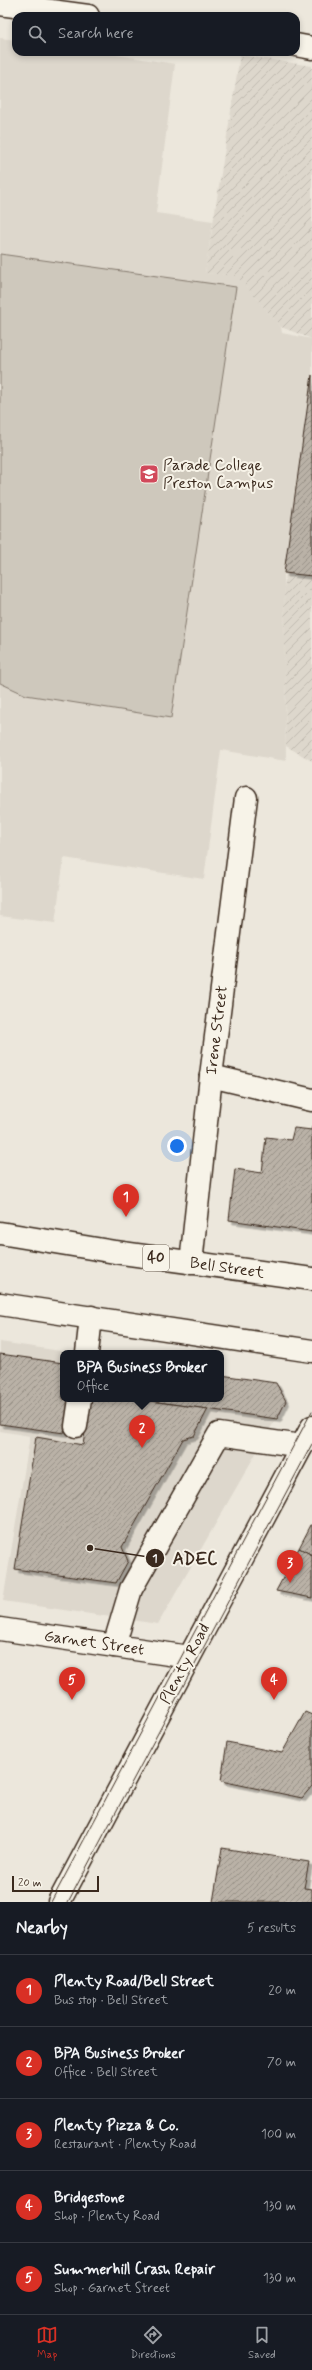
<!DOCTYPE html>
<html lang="en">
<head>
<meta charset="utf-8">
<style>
  :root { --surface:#171b24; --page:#242831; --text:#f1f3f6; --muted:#9ea1a6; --line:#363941; --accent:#d93025 }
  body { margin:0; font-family:Mynerve,sans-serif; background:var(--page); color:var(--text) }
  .scale { position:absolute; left:12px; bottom:10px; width:87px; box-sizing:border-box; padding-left:4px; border:2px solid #3b2a1e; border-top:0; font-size:11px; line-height:14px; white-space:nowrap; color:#3b2a1e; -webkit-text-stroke:3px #f7f3e8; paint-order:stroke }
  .you { position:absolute; left:177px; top:1146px; width:14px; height:14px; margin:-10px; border:3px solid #fff; border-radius:50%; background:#1a73e8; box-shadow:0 0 0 6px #1a73e833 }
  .badge { display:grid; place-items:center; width:26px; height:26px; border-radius:50%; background:var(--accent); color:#fff; font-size:13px; font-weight:700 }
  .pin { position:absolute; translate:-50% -33px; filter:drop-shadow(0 1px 2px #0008) }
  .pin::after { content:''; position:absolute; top:21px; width:14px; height:12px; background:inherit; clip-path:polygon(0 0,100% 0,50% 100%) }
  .popup { position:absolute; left:60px; top:1350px; width:164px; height:52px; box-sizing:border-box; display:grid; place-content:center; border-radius:8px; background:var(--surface); filter:drop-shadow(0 1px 3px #0005); font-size:13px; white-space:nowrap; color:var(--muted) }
  .popup b { font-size:15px; color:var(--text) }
  .popup::after { content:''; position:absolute; left:50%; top:100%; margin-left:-8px; border:8px solid transparent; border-top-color:var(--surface) }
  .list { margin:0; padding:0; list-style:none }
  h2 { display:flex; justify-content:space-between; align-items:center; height:52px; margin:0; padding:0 16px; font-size:17px }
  h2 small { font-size:13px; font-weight:400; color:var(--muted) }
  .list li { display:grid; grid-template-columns:26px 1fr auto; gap:12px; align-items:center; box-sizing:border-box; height:72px; padding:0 16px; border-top:1px solid var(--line) }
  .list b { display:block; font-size:15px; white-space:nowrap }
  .list p { margin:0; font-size:13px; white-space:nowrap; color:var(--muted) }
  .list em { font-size:13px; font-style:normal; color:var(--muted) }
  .icon { flex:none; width:22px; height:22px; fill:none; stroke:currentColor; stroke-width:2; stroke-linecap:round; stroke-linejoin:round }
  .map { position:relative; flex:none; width:312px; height:1902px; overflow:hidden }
  .search { position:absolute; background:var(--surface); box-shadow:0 2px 6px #0003; left:12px; right:12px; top:12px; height:44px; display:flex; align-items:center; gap:10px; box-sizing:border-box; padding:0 14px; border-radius:12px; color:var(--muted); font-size:15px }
  .sheet { height:412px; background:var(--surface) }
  nav { display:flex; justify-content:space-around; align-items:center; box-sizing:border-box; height:56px; border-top:1px solid var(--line); background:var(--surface); font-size:11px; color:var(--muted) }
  nav a { display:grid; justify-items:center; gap:2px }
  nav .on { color:var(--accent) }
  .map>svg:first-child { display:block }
</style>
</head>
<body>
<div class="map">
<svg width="312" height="1902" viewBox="0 0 312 1902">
  <defs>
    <pattern id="industrial-furrows" width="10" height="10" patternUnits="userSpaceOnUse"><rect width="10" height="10" fill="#ddd7cc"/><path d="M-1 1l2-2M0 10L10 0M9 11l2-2" fill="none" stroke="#bfb9af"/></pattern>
    <pattern id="building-hatch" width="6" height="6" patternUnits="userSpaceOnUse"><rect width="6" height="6" fill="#bab2a7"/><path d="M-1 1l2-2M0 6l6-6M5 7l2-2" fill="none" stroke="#989187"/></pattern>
    <filter id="shadow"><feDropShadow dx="3.5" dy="3.5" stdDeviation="0" flood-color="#0004"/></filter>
  </defs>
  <rect width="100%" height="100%" fill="#ece7dc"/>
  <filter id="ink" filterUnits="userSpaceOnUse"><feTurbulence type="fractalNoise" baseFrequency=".025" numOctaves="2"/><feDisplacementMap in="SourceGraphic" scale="8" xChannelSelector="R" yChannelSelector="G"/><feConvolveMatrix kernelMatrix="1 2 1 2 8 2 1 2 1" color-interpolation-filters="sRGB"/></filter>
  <g filter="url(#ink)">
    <g fill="#ddd7cc">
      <polygon points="0,38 16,40 16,52 97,52 175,64 156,213 213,221 205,273 237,275 281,327 282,333 312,339 312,375 284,573 286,761 221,750 204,879 64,858 55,923 0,916"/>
      <polygon points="0,1342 74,1353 63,1353 63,1399 221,1399 221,1375 276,1383 286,1401 158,1624 3,1601 30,1436 0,1431"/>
    </g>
    <g fill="url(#industrial-furrows)">
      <polygon points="240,55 312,66 312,339 281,327 237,276 205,273"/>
      <polygon points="312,375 312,761 286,746 284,588"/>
    </g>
    <polygon fill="#cec8bc" stroke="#84796d" points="0,254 236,287 171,718 26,695 0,683"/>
    <g fill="url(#building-hatch)" stroke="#3b2a1e" filter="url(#shadow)">
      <polygon points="312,375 312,576 284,573"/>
      <polygon points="312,1127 312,1232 229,1220 235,1169 262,1173 266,1137 291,1140 294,1128 312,1130"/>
      <polygon points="0,1354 63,1363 63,1399 69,1399 64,1433 0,1424"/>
      <polygon points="221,1375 276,1383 286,1401 277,1419 157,1402 157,1399 221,1399"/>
      <polygon points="90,1399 136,1399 208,1409 194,1436 183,1439 122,1547 128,1561 116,1583 15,1569 36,1437 83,1445"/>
      <polygon points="311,1525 312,1525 312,1555 299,1548"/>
      <polygon points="299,1548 312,1555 312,1598 276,1591"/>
      <polygon points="305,1712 312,1715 312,1786 302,1798 221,1781 227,1742 282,1753"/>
      <polygon points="222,1848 309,1862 304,1888 312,1889 312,1902 213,1902"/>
    </g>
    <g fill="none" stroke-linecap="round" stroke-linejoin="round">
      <defs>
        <g id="minor">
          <polyline points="0,4 88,16"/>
          <polyline points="296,45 312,48"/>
          <polyline points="211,1076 312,1100"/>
          <polyline points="191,1263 211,1076 246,798"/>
          <polyline points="87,1353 91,1317"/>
          <polyline points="76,1426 80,1399"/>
          <polyline points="0,1629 189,1657"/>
          <polyline points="114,1646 131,1589 219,1434 302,1446"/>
        </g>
        <polyline id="major" points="59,1902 312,1427"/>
        <g id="highway">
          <polyline points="0,1233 115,1252 312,1279"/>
          <polyline points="0,1304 312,1351"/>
        </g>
      </defs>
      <use href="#minor" stroke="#3b2a1e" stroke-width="25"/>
      <use href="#major" stroke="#3b2a1e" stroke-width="25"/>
      <use href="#highway" stroke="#3b2a1e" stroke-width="25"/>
      <use href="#minor" stroke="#f7f3e8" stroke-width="22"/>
      <use href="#major" stroke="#f7f3e8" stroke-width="22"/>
      <use href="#highway" stroke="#f7f3e8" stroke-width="22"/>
      <g stroke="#3b2a1e" stroke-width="1">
        <polyline points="51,1902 312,1411"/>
        <polyline points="68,1902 312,1444"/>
      </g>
    </g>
  </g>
  <defs>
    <symbol id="school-square" viewBox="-11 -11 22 22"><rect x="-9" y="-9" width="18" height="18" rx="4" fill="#d1495b" stroke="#f7f3e8"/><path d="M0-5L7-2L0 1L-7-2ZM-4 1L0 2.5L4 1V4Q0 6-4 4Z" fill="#fff"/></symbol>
  </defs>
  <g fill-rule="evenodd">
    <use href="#school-square" x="138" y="463" width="22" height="22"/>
  </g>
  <g text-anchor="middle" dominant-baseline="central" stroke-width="4" stroke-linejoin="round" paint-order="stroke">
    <rect fill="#f7f3e8" stroke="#73665b" stroke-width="1" x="143" y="1245" width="26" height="26" rx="3"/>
    <g font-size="15" font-weight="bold" fill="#3b2a1e">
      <text x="156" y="1258">40</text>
    </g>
    <g font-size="16" fill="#3b2a1e" stroke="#f7f3e8" text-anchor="start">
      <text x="163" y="465">Parade College<tspan x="163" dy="18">Preston Campus</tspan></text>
    </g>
    <g font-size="16" fill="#3b2a1e" stroke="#f7f3e8">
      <text transform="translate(217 1030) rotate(-83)">Irene Street</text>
      <text transform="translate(227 1268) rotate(8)">Bell Street</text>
      <text transform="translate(94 1643) rotate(8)">Garnet Street</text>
      <text transform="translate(185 1664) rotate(-62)">Plenty Road</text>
    </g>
  </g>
  <path fill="none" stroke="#3b2a1e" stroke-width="1.5" d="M90 1548L155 1558"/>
  <g fill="#3b2a1e" stroke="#f7f3e8" stroke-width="1.5">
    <circle cx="90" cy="1548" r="4"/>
    <circle cx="155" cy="1558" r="10"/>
  </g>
  <g font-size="12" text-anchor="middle" font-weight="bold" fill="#fff">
    <text x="155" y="1562">1</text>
  </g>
  <g font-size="17" text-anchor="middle" font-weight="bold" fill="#3b2a1e" stroke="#f7f3e8" stroke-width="4" stroke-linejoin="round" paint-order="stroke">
    <text x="195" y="1564">ADEC</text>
  </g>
</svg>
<div class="scale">20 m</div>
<div class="you"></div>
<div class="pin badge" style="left:126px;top:1217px">1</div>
<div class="pin badge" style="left:142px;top:1448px">2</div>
<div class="popup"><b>BPA Business Broker</b>Office</div>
<div class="pin badge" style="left:290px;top:1583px">3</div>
<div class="pin badge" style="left:274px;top:1700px">4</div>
<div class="pin badge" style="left:72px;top:1700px">5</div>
<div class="search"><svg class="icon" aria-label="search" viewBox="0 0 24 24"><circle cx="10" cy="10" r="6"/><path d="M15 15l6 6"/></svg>Search here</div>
</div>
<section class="sheet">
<h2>Nearby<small>5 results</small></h2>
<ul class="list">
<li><span class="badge">1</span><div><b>Plenty Road/Bell Street</b><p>Bus stop · Bell Street</p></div><em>20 m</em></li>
<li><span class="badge">2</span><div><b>BPA Business Broker</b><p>Office · Bell Street</p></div><em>70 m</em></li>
<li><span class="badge">3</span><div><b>Plenty Pizza &amp; Co.</b><p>Restaurant · Plenty Road</p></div><em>100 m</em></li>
<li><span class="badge">4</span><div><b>Bridgestone</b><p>Shop · Plenty Road</p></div><em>130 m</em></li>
<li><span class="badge">5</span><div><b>Summerhill Crash Repair</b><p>Shop · Garnet Street</p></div><em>130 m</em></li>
</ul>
</section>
<nav>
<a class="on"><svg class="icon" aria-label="map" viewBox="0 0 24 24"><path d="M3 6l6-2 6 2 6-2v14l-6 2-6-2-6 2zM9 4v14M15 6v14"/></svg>Map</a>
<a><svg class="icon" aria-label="directions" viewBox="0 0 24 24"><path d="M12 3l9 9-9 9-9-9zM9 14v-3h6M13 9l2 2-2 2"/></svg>Directions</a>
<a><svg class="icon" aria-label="saved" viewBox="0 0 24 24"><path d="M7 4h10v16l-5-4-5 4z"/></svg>Saved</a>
</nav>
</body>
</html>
